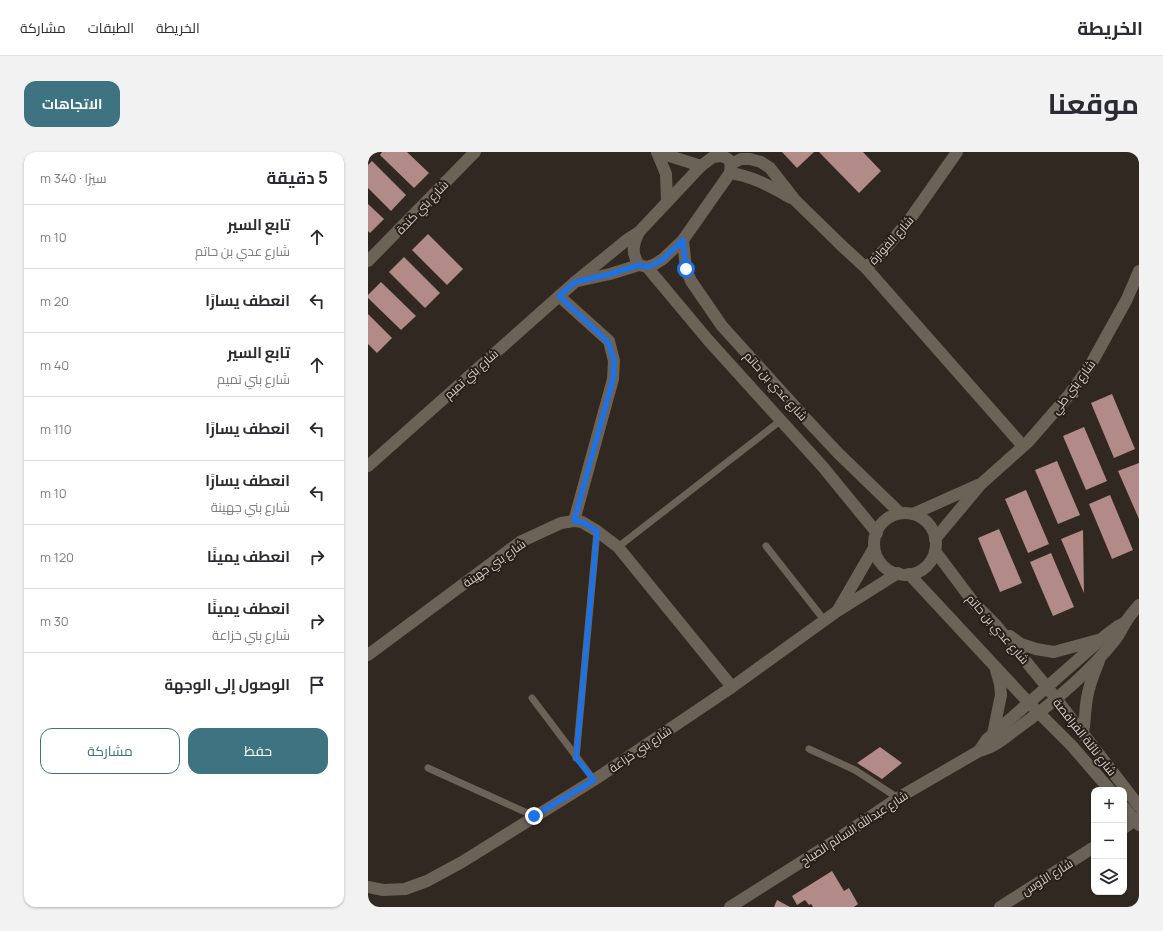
<!DOCTYPE html>
<html lang="ar">
<head>
<meta charset="utf-8">
<style>
  :root { --surface:#fff; --page:#f2f2f3; --text:#2b2b33; --muted:#7c7c81; --line:#e1e1e2; --accent:#3e7381 }
  body { margin:0; font-family:Manrope,Cairo,sans-serif; background:var(--page); color:var(--text); direction:rtl }
  .controls { position:absolute; right:12px; bottom:12px; display:grid; overflow:hidden; border-radius:8px; box-shadow:0 1px 3px #0004 }
  .controls button { width:36px; height:36px; display:grid; place-items:center; padding:0; border:0; border-bottom:1px solid var(--line); background:var(--surface); color:var(--text); font:20px sans-serif }
  .stop { position:absolute; width:12px; height:12px; margin:-9px; border:3px solid #1a73e8; border-radius:50%; background:#fff }
  .stop.end { background:#1a73e8; border-color:#fff; box-shadow:0 1px 4px #0008 }
  .list { margin:0; padding:0; list-style:none }
  h2 { display:flex; justify-content:space-between; align-items:center; height:52px; margin:0; padding:0 16px; font-size:17px }
  h2 small { font-size:13px; font-weight:400; color:var(--muted) }
  .list li { display:grid; grid-template-columns:26px 1fr auto; gap:12px; align-items:center; box-sizing:border-box; height:64px; padding:0 16px; border-top:1px solid var(--line) }
  .list b { display:block; font-size:15px; white-space:nowrap }
  .list p { margin:0; font-size:13px; white-space:nowrap; color:var(--muted) }
  .list em { font-size:13px; font-style:normal; color:var(--muted) }
  .actions { display:flex; gap:8px; padding:12px 16px }
  .actions a { flex:1; padding:9px 0; border:1px solid var(--accent); border-radius:12px; text-align:center; font-size:14px; color:var(--accent) }
  .actions .main { background:var(--accent); color:#fff }
  .icon { flex:none; width:22px; height:22px; fill:none; stroke:currentColor; stroke-width:2; stroke-linecap:round; stroke-linejoin:round }
  .map { position:relative; flex:none; width:771px; height:755px; overflow:hidden; direction:ltr; border-radius:12px }
  header { display:flex; align-items:center; gap:24px; box-sizing:border-box; height:56px; padding:0 20px; background:var(--surface); border-bottom:1px solid var(--line) }
  header strong { font-size:19px }
  nav { display:flex; gap:22px; margin-inline-start:auto; font-size:14px }
  .intro { display:flex; align-items:center; justify-content:space-between; box-sizing:border-box; height:96px; padding:0 24px }
  h1 { margin:0; font-size:28px }
  .button { padding:10px 18px; border-radius:12px; background:var(--accent); color:#fff; font-size:14px; font-weight:700 }
  main { display:flex; gap:24px; padding:0 24px }
  aside { flex:1; background:var(--surface); border-radius:12px; box-shadow:0 1px 3px #0004 }
  .map>svg:first-child { display:block }
</style>
</head>
<body>
<header>
<strong>الخريطة</strong>
<nav><a>الخريطة</a><a>الطبقات</a><a>مشاركة</a></nav>
</header>
<div class="intro"><h1>موقعنا</h1><a class="button">الاتجاهات</a></div>
<main>
<div class="map">
<svg width="771" height="755" viewBox="0 0 771 755">
  <rect width="100%" height="100%" fill="#312921"/>
  <g fill="#b28a88">
    <polygon points="14,0 39,0 61,21 46,36 12,3"/>
    <polygon points="414,0 446,0 429,16"/>
    <polygon points="451,0 495,0 513,19 491,41"/>
    <polygon points="4,9 38,43 23,59 0,36 0,13"/>
    <polygon points="0,52 16,67 2,81 0,79"/>
    <polygon points="60,82 95,117 79,133 44,98"/>
    <polygon points="36,105 72,141 57,156 21,120"/>
    <polygon points="13,130 48,164 33,178 0,146 0,143"/>
    <polygon points="0,162 24,186 9,201 0,192"/>
    <polygon points="744,242 767,297 746,306 723,251"/>
    <polygon points="716,275 739,329 718,338 695,284"/>
    <polygon points="689,309 712,363 690,372 667,318"/>
    <polygon points="771,311 771,367 750,319"/>
    <polygon points="658,338 681,392 660,401 637,347"/>
    <polygon points="742,343 765,398 744,407 721,352"/>
    <polygon points="631,377 654,431 632,440 610,386"/>
    <polygon points="715,378 716,441 693,387"/>
    <polygon points="683,401 706,455 685,464 662,410"/>
    <polygon points="512,595 534,611 514,627 489,611"/>
    <polygon points="464,719 476,739 481,736 490,752 486,755 445,755 443,752 441,753 437,748 429,753 424,744"/>
    <polygon points="409,748 422,755 406,755"/>
  </g>
  <g fill="none" stroke-linecap="round" stroke-linejoin="round">
    <g stroke="#6b6258" stroke-width="7">
      <polyline points="398,394 457,469"/>
      <polyline points="250,395 412,269"/>
      <polyline points="164,546 226,628"/>
      <polyline points="441,597 487,618 530,646"/>
      <polyline points="208,606 229,379"/>
      <polyline points="60,616 166,664"/>
    </g>
    <g stroke="#6b6258" stroke-width="12">
      <polyline points="289,0 298,22 299,49"/>
      <polyline points="289,0 333,14"/>
      <path d="M353,4C364,7 363,11 362,21L315,88L295,107L287,112L279,115L271,113C263,101 265,92 271,80L333,14L345,5Z"/>
      <polyline points="363,12 373,7 382,7 393,10 402,16 427,48 473,93 498,116 517,97 542,67 589,0"/>
      <path d="M362,21C385,24 403,35 423,46"/>
      <polyline points="0,109 107,0"/>
      <polyline points="498,116 655,294"/>
      <polyline points="210,129 242,122 271,113"/>
      <polyline points="191,144 241,189 246,209 245,227 206,369"/>
      <polyline points="0,314 207,130 260,87 271,80"/>
      <polyline points="545,362 610,333"/>
      <polyline points="567,387 613,332 660,290 701,243 723,212 759,147 771,119"/>
      <polyline points="470,458 506,396"/>
      <polyline points="0,503 152,390 193,371 206,369 214,370 229,379 250,395 364,535"/>
      <polyline points="756,676 771,665"/>
      <polyline points="0,735 15,738 37,737 59,729 94,710 226,628 364,535 468,460 530,421"/>
      <polyline points="632,755 726,695"/>
    </g>
    <g stroke="#6b6258" stroke-width="12">
      <polyline points="315,88 318,117 323,129 354,174 440,269 470,301 532,361"/>
      <polyline points="279,115 340,188 455,315 509,381"/>
      <circle cx="537" cy="392" r="31"/>
      <polyline points="567,399 606,451 627,472 679,535 771,654"/>
      <polyline points="541,422 661,551 704,594 742,638"/>
      <polyline points="642,484 653,492 668,497 686,500 730,488"/>
      <path d="M715,581C717,570 717,558 719,546C721,533 726,521 731,509"/>
      <polyline points="625,582 633,543 632,532 628,518"/>
      <polyline points="611,599 619,587 625,582 679,535 738,483 750,474 758,470"/>
      <polyline points="756,655 771,673"/>
      <path d="M362,755L468,688L530,646L611,599C625,596 636,587 647,578C684,552 719,523 747,488C752,482 754,476 758,470C761,464 767,458 771,453"/>
    </g>
  </g>
  <g fill="none" stroke-linecap="round" stroke-linejoin="round">
    <polyline stroke="#1a73e8" stroke-width="5" points="166,664 226,628 208,606 229,379 214,370 206,369 245,227 246,209 240,190 191,144 207,130 242,122 271,113 279,115 287,112 295,107 315,88 318,117"/>
  </g>
  <g text-anchor="middle" dominant-baseline="central" stroke-width="4" stroke-linejoin="round" paint-order="stroke">
    <g font-size="12" fill="#d6d1cc" stroke="#271f17">
      <text transform="translate(54 55) rotate(-46)">شارع بني كندة</text>
      <text transform="translate(523 88) rotate(-48)">شارع الفوارة</text>
      <text transform="translate(103 222) rotate(-42)">شارع بني تميم</text>
      <text transform="translate(408 234) rotate(48)">شارع عدي بن حاتم</text>
      <text transform="translate(705 235) rotate(-53)">شارع بني طي</text>
      <text transform="translate(126 411) rotate(-35)">شارع بني جهينة</text>
      <text transform="translate(630 477) rotate(49)">شارع عدي بن حاتم</text>
      <text transform="translate(717 585) rotate(52)">شارع نائلة الفرافصة</text>
      <text transform="translate(272 597) rotate(-34)">شارع بني خزاعة</text>
      <text transform="translate(486 676) rotate(-33)">شارع عبدالله السالم الصباح</text>
      <text transform="translate(679 725) rotate(-32)">شارع الأوس</text>
    </g>
  </g>
</svg>
<div class="controls">
<button>+</button>
<button>−</button>
<button><svg class="icon" aria-label="layers" viewBox="0 0 24 24"><path d="M12 4l9 5-9 5-9-5zM3 14l9 5 9-5"/></svg></button>
</div>
<div class="stop" style="left:318px;top:117px"></div>
<div class="stop end" style="left:166px;top:664px"></div>
</div>
<aside>
<h2>5 دقيقة<small>سيرًا · 340 m</small></h2>
<ul class="list">
<li><svg class="icon" aria-label="ahead" viewBox="0 0 24 24"><path d="M12 20V5M6 11l6-6 6 6"/></svg><div><b>تابع السير</b><p>شارع عدي بن حاتم</p></div><em>10 m</em></li>
<li><svg class="icon" aria-label="left" viewBox="0 0 24 24"><path d="M17 20v-9H6M10 6l-5 5 5 5"/></svg><div><b>انعطف يسارًا</b></div><em>20 m</em></li>
<li><svg class="icon" aria-label="ahead" viewBox="0 0 24 24"><path d="M12 20V5M6 11l6-6 6 6"/></svg><div><b>تابع السير</b><p>شارع بني تميم</p></div><em>40 m</em></li>
<li><svg class="icon" aria-label="left" viewBox="0 0 24 24"><path d="M17 20v-9H6M10 6l-5 5 5 5"/></svg><div><b>انعطف يسارًا</b></div><em>110 m</em></li>
<li><svg class="icon" aria-label="left" viewBox="0 0 24 24"><path d="M17 20v-9H6M10 6l-5 5 5 5"/></svg><div><b>انعطف يسارًا</b><p>شارع بني جهينة</p></div><em>10 m</em></li>
<li><svg class="icon" aria-label="right" viewBox="0 0 24 24"><path d="M7 20v-9h11M14 6l5 5-5 5"/></svg><div><b>انعطف يمينًا</b></div><em>120 m</em></li>
<li><svg class="icon" aria-label="right" viewBox="0 0 24 24"><path d="M7 20v-9h11M14 6l5 5-5 5"/></svg><div><b>انعطف يمينًا</b><p>شارع بني خزاعة</p></div><em>30 m</em></li>
<li><svg class="icon" aria-label="arrive" viewBox="0 0 24 24"><path d="M6 21V4h12l-3 4 3 4H6"/></svg><div><b>الوصول إلى الوجهة</b></div></li>
</ul>
<div class="actions"><a class="main">حفظ</a><a>مشاركة</a></div>
</aside>
</main>
</body>
</html>
